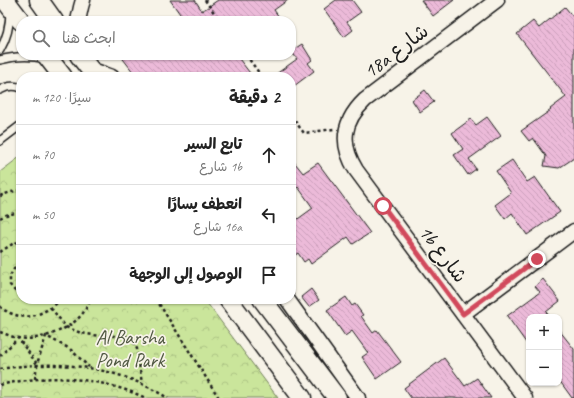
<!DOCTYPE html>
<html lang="ar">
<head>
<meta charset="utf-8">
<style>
  :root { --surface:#fff; --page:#f2f2f2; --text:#222; --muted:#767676; --line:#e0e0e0 }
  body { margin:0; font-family:Caveat,"Playpen Sans Arabic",sans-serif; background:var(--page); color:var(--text); direction:rtl }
  .controls { position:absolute; right:12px; bottom:12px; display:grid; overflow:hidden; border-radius:8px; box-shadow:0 1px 3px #0004 }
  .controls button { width:36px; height:36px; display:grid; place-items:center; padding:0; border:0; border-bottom:1px solid var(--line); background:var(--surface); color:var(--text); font:20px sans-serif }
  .stop { position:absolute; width:12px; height:12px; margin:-9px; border:3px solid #d1495b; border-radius:50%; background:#fff }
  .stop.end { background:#d1495b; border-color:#fff; box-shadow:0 1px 4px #0008 }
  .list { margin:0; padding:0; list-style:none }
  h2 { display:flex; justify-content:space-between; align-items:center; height:52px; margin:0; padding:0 16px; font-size:17px }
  h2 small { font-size:13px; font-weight:400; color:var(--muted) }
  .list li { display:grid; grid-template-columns:26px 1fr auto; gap:12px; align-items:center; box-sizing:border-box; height:60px; padding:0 16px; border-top:1px solid var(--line) }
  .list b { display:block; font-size:15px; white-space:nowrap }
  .list p { margin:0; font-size:13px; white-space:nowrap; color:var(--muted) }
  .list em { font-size:13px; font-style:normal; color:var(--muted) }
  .icon { flex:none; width:22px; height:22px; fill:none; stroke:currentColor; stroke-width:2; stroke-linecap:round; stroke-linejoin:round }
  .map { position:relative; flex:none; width:574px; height:398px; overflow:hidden; direction:ltr }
  .search { position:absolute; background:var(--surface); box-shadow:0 1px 3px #0004; left:16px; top:16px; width:280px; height:44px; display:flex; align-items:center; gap:10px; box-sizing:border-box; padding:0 14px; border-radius:16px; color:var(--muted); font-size:15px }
  .panel { position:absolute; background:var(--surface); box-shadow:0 1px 3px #0004; left:16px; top:72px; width:280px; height:232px; border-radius:16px; direction:rtl }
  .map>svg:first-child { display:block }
</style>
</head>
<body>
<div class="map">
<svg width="574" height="398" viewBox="0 0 574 398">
  <defs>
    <pattern id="forest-crowns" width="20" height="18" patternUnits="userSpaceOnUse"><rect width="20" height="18" fill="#cae59b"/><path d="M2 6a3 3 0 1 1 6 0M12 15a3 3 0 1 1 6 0" fill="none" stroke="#adc485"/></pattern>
    <pattern id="building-back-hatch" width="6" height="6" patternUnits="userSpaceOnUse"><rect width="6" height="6" fill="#ecbad9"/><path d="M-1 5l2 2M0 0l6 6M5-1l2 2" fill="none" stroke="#ca9fba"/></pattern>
  </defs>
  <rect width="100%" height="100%" fill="#f7f3e8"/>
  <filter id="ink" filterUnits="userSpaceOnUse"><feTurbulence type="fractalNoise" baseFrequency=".025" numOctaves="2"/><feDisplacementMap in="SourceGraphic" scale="8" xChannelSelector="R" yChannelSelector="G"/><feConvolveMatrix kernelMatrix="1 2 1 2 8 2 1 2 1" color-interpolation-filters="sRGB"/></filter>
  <g filter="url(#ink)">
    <polygon fill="url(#forest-crowns)" stroke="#73805c" points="21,156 21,299 204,299 278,398 0,398 0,172"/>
    <g fill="url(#building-back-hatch)" stroke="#1c1c1c">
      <polygon points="170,0 195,0 202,11 218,0 288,0 274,10 282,21 185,21"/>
      <polygon points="336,0 352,0 361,12 347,22 353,30 344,37 324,9"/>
      <polygon points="421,0 454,0 433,16"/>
      <polygon points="565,7 574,18 574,158 559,168 544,166 546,156 533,138 529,141 521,131 551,110 550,109 566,97 517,34 533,21 539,28"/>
      <polygon points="302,44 312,60 308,63 314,71 294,86 291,81 291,77 272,77 297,59 291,51"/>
      <polygon points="120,55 236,55 253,77 137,77"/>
      <polygon points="425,90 434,102 420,112 412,100"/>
      <polygon points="487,117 501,136 469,159 476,169 468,175 454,155 463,149 452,133 471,119 476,125"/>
      <polygon points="291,158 303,173 318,163 370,233 353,244 348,237 311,264 308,259 304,262 298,253 291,258 291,224 313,208 298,187 291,193"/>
      <polygon points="512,160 527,182 535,177 560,212 527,235 512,213 505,219 495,205 511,193 496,171"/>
      <polygon points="543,279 560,301 546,312 550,317 529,317 529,347 507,316 540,292 535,286"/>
      <polygon points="311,289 319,300 309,307 301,297"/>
      <polygon points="346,297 352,306 355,304 363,315 361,316 373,333 377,330 401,362 377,379 362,357 368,353 352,331 345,336 327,310"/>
      <polygon points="559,330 574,349 574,398 572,398 559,380"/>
      <polygon points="444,358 465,386 477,378 491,398 411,398 404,388"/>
    </g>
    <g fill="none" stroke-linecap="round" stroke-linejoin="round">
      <defs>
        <g id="service">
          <path d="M0,50C7,38 10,24 10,11"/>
          <path d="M0,60C15,56 30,55 45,59"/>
          <path d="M0,90C7,86 14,85 21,88"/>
          <polyline points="0,141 21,125"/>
        </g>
        <g id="minor">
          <path d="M497,0L365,100C342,122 340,144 356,170L525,398"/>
          <polyline points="78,21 81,7 83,0"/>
          <polyline points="90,69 112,77"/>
          <polyline points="287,299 358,398"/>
          <polyline points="463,314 574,231"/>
        </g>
        <g id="tertiary">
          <polyline points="5,0 21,21"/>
          <polyline points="39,0 54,21"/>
          <polyline points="46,55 63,77"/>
          <polyline points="79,55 96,77"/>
          <polyline points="228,299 302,398"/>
          <polyline points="262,299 337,398"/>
        </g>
      </defs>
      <use href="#service" stroke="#1c1c1c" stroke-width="10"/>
      <use href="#minor" stroke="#1c1c1c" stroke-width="17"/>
      <use href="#tertiary" stroke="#1c1c1c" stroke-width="21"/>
      <g stroke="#1c1c1c" stroke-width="2.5" stroke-dasharray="3 3" stroke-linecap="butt">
        <polyline points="205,0 220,21"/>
        <polyline points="246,55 262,77"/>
        <polyline points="291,116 304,133 334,129"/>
        <polyline points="0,196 11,192 21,190"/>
        <polyline points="0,218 6,215 21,212"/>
        <polyline points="0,252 14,243 21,242"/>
        <polyline points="21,266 14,269 10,276 10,285 15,291 21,293"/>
        <polyline points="156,299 219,398"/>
        <path d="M0,306C3,310 6,311 10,313C31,322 46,312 62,299"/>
        <polyline points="51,308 66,327 81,333 100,336 128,336 133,340 137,349 142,384"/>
        <path d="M0,332C6,334 12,337 18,338C39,342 74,329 85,310C87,307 89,303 91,299"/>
        <polyline points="0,356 18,338 37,364"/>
        <path d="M0,369C43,362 88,363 130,379C143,384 156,391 168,398"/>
        <polyline points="35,379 37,364 46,336 70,349 89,367"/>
        <path d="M0,385C50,373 99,377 146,398"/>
      </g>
      <use href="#service" stroke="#f7f3e8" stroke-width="7"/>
      <use href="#minor" stroke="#f7f3e8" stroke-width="14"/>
      <use href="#tertiary" stroke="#f7f3e8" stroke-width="18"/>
    </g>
  </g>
  <g fill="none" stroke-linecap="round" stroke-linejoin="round" filter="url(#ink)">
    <polyline stroke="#d1495b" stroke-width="5" points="383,206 463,314 537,259"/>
  </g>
  <g text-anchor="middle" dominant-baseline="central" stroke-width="3.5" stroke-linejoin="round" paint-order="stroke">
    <g font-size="20" fill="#1c1c1c" stroke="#f7f3e8">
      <text transform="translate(396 51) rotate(-37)">18a شارع</text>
      <text transform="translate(443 254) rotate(53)">1b شارع</text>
    </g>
    <g font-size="20" fill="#505842" stroke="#f7f3e8">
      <text x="130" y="337">Al Barsha<tspan x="130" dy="23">Pond Park</tspan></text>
    </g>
  </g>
</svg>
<div class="controls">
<button>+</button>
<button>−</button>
</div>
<div class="stop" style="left:383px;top:206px"></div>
<div class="stop end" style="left:537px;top:259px"></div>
<div class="search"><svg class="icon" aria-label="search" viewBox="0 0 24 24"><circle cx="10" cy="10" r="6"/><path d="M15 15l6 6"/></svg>ابحث هنا</div>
<section class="panel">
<h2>2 دقيقة<small>سيرًا · 120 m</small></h2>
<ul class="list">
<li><svg class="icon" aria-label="ahead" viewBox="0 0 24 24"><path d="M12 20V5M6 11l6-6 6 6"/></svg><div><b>تابع السير</b><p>1b شارع</p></div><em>70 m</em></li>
<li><svg class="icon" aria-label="left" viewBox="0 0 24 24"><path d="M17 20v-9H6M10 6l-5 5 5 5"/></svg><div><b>انعطف يسارًا</b><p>16a شارع</p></div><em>50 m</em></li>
<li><svg class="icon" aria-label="arrive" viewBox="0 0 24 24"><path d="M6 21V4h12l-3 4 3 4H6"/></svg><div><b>الوصول إلى الوجهة</b></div></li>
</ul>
</section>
</div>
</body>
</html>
